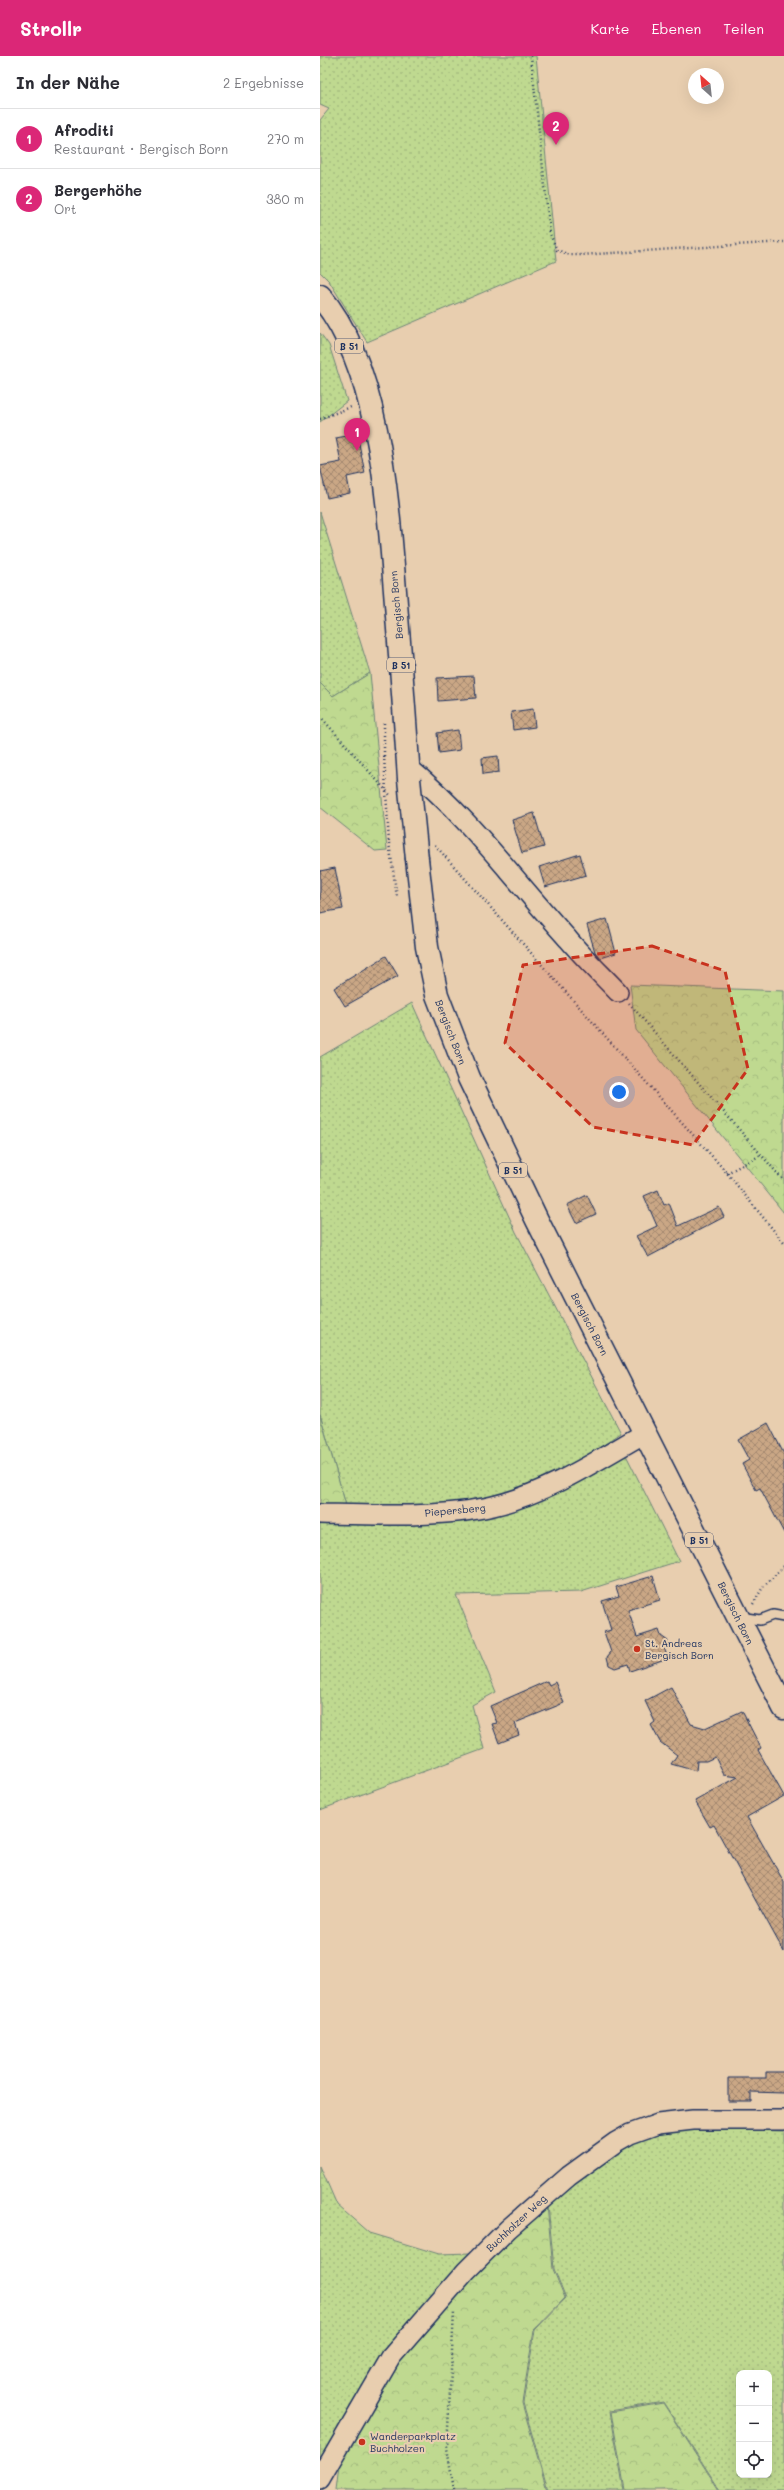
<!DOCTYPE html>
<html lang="de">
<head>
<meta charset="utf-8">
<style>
  :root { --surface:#fff; --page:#f7f7f7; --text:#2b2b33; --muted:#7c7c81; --line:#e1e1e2; --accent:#db2777 }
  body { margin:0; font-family:Mali,sans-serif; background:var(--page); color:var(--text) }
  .controls { position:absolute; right:12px; bottom:12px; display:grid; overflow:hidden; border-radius:8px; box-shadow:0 4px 16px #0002 }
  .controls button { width:36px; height:36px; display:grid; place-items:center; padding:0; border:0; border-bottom:1px solid var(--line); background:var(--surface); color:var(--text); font:20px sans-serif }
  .compass { position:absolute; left:368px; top:12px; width:36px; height:36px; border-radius:50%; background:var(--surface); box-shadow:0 4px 16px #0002; rotate:333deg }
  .you { position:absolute; left:299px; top:1036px; width:14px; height:14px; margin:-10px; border:3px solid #fff; border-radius:50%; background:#1a73e8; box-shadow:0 0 0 6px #1a73e833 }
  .badge { display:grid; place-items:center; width:26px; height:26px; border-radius:50%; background:var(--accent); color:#fff; font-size:13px; font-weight:700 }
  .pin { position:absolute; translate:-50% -33px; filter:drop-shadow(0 1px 2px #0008) }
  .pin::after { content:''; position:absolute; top:21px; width:14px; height:12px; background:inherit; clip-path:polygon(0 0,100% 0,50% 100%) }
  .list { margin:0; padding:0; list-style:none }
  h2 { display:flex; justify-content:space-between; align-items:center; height:52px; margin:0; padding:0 16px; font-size:17px }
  h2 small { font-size:13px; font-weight:400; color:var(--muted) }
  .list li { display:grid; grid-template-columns:26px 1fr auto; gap:12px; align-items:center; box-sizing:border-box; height:60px; padding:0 16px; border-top:1px solid var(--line) }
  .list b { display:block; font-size:15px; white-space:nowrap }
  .list p { margin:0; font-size:13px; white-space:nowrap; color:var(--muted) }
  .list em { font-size:13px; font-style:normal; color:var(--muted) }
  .icon { flex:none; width:22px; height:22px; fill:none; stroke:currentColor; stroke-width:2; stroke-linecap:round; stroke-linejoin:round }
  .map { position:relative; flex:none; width:464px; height:2434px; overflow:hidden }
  header { display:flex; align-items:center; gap:24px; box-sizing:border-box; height:56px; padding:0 20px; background:var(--accent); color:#fff }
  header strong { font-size:19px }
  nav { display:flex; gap:22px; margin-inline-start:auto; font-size:14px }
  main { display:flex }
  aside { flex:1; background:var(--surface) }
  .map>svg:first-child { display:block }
</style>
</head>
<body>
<header>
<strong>Strollr</strong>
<nav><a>Karte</a><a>Ebenen</a><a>Teilen</a></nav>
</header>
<main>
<aside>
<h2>In der Nähe<small>2 Ergebnisse</small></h2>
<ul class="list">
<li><span class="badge">1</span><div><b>Afroditi</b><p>Restaurant · Bergisch Born</p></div><em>270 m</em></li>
<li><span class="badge">2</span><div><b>Bergerhöhe</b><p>Ort</p></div><em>380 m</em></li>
</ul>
</aside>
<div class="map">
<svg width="464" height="2434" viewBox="0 0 464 2434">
  <defs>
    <pattern id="grass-dots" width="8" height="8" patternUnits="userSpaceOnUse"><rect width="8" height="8" fill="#bfd990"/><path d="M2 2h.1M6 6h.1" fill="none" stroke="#a4bb7f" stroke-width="1.8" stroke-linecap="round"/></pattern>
    <pattern id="forest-crowns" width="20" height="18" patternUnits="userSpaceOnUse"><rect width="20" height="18" fill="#bfd990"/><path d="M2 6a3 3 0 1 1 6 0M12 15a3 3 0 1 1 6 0" fill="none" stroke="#a4bb7f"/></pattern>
    <pattern id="building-cross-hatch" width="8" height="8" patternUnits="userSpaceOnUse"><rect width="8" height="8" fill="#caa785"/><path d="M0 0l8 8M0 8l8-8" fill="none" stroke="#a38870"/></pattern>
  </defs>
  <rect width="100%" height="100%" fill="#e8ceaf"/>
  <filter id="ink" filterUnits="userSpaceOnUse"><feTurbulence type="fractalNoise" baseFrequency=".025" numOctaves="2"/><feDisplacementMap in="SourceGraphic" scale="8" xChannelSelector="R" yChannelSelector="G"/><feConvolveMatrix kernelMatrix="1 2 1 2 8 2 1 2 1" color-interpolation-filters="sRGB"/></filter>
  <g filter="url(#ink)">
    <g fill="url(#grass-dots)" stroke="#6d8477" fill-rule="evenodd">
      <polygon points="0,0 216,0 236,205 47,286 9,225 0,216 0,64 9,53 0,49"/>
      <polygon points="0,277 9,289 27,345 0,366"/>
      <polygon points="0,456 50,617 13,640 0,627"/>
      <polygon points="92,947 196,1176 301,1377 246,1415 222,1427 140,1450 27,1453 0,1358 0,1001"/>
      <polygon points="305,1397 359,1505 261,1536 136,1539 176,1636 152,1649 164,1693 0,1754 0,1465 143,1461"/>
      <path d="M383,2073L464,2075V2434H400L343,2346L290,2355L304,2434H228L203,2347L215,2274L246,2242L234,2213L228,2149C257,2126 289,2094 326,2082C345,2076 364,2075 383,2073ZM419,2317H449V2419H419Z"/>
      <polygon points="0,2110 17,2149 49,2177 119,2198 150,2197 113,2239 0,2407"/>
    </g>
    <g fill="url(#forest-crowns)" stroke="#6d8477">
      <polygon points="50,617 67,794 55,795 0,751 0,627 13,640"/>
      <polygon points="310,929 464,935 464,1157 316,974"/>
      <polygon points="0,1359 27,1453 0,1453"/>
      <polygon points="227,2149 233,2213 245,2242 214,2274 202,2347 227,2434 16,2434 19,2410 73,2306 147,2217"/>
      <polygon points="343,2347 399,2434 305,2434 291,2356"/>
    </g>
    <g fill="url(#building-cross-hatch)" stroke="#1b2f5e">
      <polygon points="37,378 45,417 27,421 30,437 7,442 0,410 21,406 16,382"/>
      <polygon points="154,620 156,642 118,645 117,622"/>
      <polygon points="213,653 215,671 193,674 191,656"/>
      <polygon points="138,674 140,694 119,697 117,677"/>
      <polygon points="178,700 179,716 163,718 162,702"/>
      <polygon points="214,757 224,791 202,797 192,764"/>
      <polygon points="260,798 266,819 225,831 219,811"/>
      <polygon points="15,812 23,853 0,857 0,815"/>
      <polygon points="287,863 296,897 280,902 275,896 267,869"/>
      <polygon points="66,900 78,920 25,950 14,932"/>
      <polygon points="338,1134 344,1149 349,1147 358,1170 399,1151 404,1161 328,1201 316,1180 337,1170 324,1140"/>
      <polygon points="267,1139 276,1158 256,1167 247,1149"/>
      <polygon points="448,1367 464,1398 464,1477 440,1432 436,1434 422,1408 429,1404 418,1384"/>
      <polygon points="333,1520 340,1544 308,1554 317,1581 339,1574 341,1580 348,1585 344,1592 348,1602 310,1615 308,1608 295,1612 289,1609 287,1601 291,1596 284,1576 291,1574 282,1545 299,1540 296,1531"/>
      <polygon points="227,1625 229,1629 235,1626 244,1647 195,1667 199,1679 179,1687 172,1668 177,1667 170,1650"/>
      <polygon points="351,1631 371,1668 385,1672 422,1655 441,1692 438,1694 464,1740 427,1761 464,1826 464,1896 394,1769 390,1771 375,1745 418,1721 404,1719 395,1701 386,1705 377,1705 376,1715 351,1708 357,1699 340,1686 331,1669 335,1666 325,1645"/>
      <polygon points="446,2016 464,2016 464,2037 431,2036 431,2045 408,2045 408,2022 446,2022"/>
    </g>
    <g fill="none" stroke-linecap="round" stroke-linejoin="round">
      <defs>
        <polyline id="service" points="419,1561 440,1564 453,1559 464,1561"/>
        <g id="minor">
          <path d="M89,712C149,761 196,826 248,883C264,902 282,919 298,936"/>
          <path d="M0,1458C52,1459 122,1462 173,1450C228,1437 276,1405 325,1377"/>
          <polyline points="0,2423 71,2301 146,2215 188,2173 249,2120 296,2086 310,2078 338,2068 373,2064 464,2064"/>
        </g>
        <g id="primary">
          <path d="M0,240C60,310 68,447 75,535C80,598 85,660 89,723"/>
          <polyline points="97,803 107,891 117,939 149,1022 217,1164 464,1652"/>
        </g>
      </defs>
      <use href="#service" stroke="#1b2f5e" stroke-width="12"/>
      <use href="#minor" stroke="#1b2f5e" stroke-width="22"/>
      <use href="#primary" stroke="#1b2f5e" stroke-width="25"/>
      <g stroke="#1b2f5e" stroke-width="2.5" stroke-dasharray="1 3" stroke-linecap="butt">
        <polyline points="211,0 230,178 237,194 250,199 260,199 464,186"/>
        <polyline points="0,363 31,351"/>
        <polyline points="0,660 70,739"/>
        <polyline points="64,700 64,665"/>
        <polyline points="69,787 77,841"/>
        <polyline points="115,789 407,1117 464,1187"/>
        <polyline points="309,947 464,1125"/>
        <polyline points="407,1117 441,1099"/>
        <polyline points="433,1548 443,1531 464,1510"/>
        <polyline points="134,2434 127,2392 134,2256"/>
      </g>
      <use href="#service" stroke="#e8ceaf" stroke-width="9"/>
      <use href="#minor" stroke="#e8ceaf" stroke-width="19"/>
      <use href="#primary" stroke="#e8ceaf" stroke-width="22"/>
      <defs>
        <polyline id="primary-bridge" points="89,723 97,803"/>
      </defs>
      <use href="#primary-bridge" stroke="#1b2f5e" stroke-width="25" stroke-linecap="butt"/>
      <polyline stroke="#1b2f5e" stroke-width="2.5" stroke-dasharray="1 3" stroke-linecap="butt" points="64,700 69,787"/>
      <use href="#primary-bridge" stroke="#e8ceaf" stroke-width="22"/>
    </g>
  </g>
  <path fill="#c8321e" fill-opacity="0.2" stroke="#c8321e" stroke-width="3" stroke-dasharray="8 5" stroke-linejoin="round" d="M332,890L405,915L428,1013L373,1089L273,1071L185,987L203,909Z"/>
  <g fill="#c8321e" stroke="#e8ceaf" stroke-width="1.5">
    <circle cx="317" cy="1593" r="4"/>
    <circle cx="42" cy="2386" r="4"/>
  </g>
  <g text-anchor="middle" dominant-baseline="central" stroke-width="4" stroke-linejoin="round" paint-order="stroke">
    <g fill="#e8ceaf" stroke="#585f76" stroke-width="1">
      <rect x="15" y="283" width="28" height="14" rx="3"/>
      <rect x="67" y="602" width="28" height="14" rx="3"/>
      <rect x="179" y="1107" width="28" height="14" rx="3"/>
      <rect x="365" y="1477" width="28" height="14" rx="3"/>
    </g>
    <g font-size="9" font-weight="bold" fill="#1b2f5e">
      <text x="29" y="290">B 51</text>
      <text x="81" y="609">B 51</text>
      <text x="193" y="1114">B 51</text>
      <text x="379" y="1484">B 51</text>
    </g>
    <g font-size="10" fill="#1b2f5e" stroke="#e8ceaf">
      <text transform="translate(76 549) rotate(-95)">Bergisch Born</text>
      <text transform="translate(131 976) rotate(69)">Bergisch Born</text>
      <text transform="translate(270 1268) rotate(63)">Bergisch Born</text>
      <text transform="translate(135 1454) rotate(-5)">Piepersberg</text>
      <text transform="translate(416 1557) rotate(64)">Bergisch Born</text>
      <text transform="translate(196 2167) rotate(-43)">Buchholzer Weg</text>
    </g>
    <g font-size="10" fill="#1b2f5e" stroke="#e8ceaf" text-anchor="start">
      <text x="325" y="1587">St. Andreas<tspan x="325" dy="12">Bergisch Born</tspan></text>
      <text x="50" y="2380">Wanderparkplatz<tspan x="50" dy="12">Buchholzen</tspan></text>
    </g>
  </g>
</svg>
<div class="controls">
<button>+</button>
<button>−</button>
<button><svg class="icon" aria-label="locate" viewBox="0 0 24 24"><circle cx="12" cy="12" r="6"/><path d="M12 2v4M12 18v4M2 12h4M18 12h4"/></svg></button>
</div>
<svg class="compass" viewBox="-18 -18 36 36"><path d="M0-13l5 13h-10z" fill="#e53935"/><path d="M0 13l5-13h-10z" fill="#7c7c81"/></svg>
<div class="you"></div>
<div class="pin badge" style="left:37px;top:395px">1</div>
<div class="pin badge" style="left:236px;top:89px">2</div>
</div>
</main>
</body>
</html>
